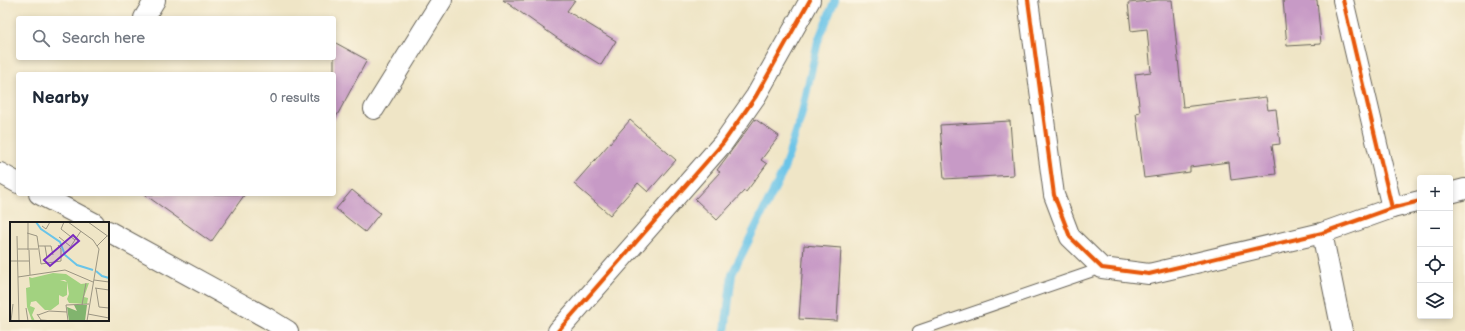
<!DOCTYPE html>
<html lang="en">
<head>
<meta charset="utf-8">
<style>
  :root { --surface:#fff; --page:#f2f2f3; --text:#1f2937; --muted:#747a83; --line:#e0e1e3 }
  body { margin:0; font-family:"Balsamiq Sans",sans-serif; background:var(--page); color:var(--text) }
  .controls { position:absolute; right:12px; bottom:12px; display:grid; overflow:hidden; border-radius:4px; box-shadow:0 2px 6px #0003 }
  .controls button { width:36px; height:36px; display:grid; place-items:center; padding:0; border:0; border-bottom:1px solid var(--line); background:var(--surface); color:var(--text); font:20px sans-serif }
  .list { margin:0; padding:0; list-style:none }
  h2 { display:flex; justify-content:space-between; align-items:center; height:52px; margin:0; padding:0 16px; font-size:17px }
  h2 small { font-size:13px; font-weight:400; color:var(--muted) }
  .icon { flex:none; width:22px; height:22px; fill:none; stroke:currentColor; stroke-width:2; stroke-linecap:round; stroke-linejoin:round }
  .map { position:relative; flex:none; width:1465px; height:331px; overflow:hidden }
  .search { position:absolute; background:var(--surface); box-shadow:0 2px 6px #0003; left:16px; top:16px; width:320px; height:44px; display:flex; align-items:center; gap:10px; box-sizing:border-box; padding:0 14px; border-radius:4px; color:var(--muted); font-size:15px }
  .panel { position:absolute; background:var(--surface); box-shadow:0 2px 6px #0003; left:16px; top:72px; width:320px; height:124px; border-radius:4px }
  .map>svg:first-child { display:block }
</style>
</head>
<body>
<div class="map">
<svg width="1465" height="331" viewBox="0 0 1465 331">
  <rect width="100%" height="100%" fill="#fcf5e5"/>
  <filter id="ink" filterUnits="userSpaceOnUse"><feTurbulence type="fractalNoise" baseFrequency=".025" numOctaves="2"/><feDisplacementMap in="SourceGraphic" scale="8" xChannelSelector="R" yChannelSelector="G"/><feConvolveMatrix kernelMatrix="1 2 1 2 8 2 1 2 1" color-interpolation-filters="sRGB"/></filter>
  <filter id="wash" filterUnits="userSpaceOnUse"><feTurbulence type="fractalNoise" baseFrequency=".012" numOctaves="4" result="noise"/><feDisplacementMap in="SourceGraphic" scale="16" xChannelSelector="R" yChannelSelector="G"/><feGaussianBlur stdDeviation="0.9" result="paint"/><feColorMatrix in="noise" values="0 0 0 0 0 0 0 0 0 0 0 0 0 0 0 0 0 1.4 0 .05"/><feComposite in="paint" operator="in"/></filter>
  <g filter="url(#wash)">
    <rect width="100%" height="100%" fill="#efe5c6"/>
    <g fill="none" stroke-linecap="round" stroke-linejoin="round">
      <polyline stroke="#6ac4e8" stroke-width="8" points="725,331 732,274 783,172 801,117 818,41 835,0"/>
    </g>
    <g id="blocks">
      <g fill="#c79ac6">
        <polygon points="503,0 575,0 567,11 616,41 601,65 557,38"/>
        <polygon points="1159,0 1172,0 1183,107 1266,97 1268,110 1276,109 1280,144 1272,145 1276,174 1231,180 1229,162 1190,167 1190,172 1144,178 1136,113 1140,112 1135,74 1151,72 1147,29 1131,31 1128,3"/>
        <polygon points="1283,0 1317,0 1321,44 1287,46"/>
        <polygon points="334,42 367,60 334,121"/>
        <polygon points="755,119 779,136 761,160 767,164 746,192 744,191 717,220 695,199 720,172 717,170"/>
        <polygon points="630,120 676,160 648,192 638,183 610,215 574,184"/>
        <polygon points="1010,121 1014,175 944,179 940,125"/>
        <polygon points="352,190 380,213 365,232 336,209"/>
        <polygon points="144,194 245,194 211,242"/>
        <polygon points="804,245 841,248 837,321 799,319"/>
      </g>
    </g>
  </g>
  <g filter="url(#ink)">
    <use href="#blocks" fill-opacity="0" stroke="#666258" stroke-width="1"/>
    <g fill="none" stroke-linecap="round" stroke-linejoin="round">
      <defs>
        <polyline id="lane" points="918,331 1102,268"/>
        <g id="street">
          <polyline points="1028,0 1054,195 1070,237 1102,268 1149,274 1322,233 1392,208 1420,201"/>
          <polyline points="1343,0 1392,208"/>
          <polyline points="144,18 155,0"/>
          <polyline points="374,109 442,0"/>
          <polyline points="0,173 18,183"/>
          <polyline points="1450,193 1465,189"/>
          <polyline points="39,194 94,223"/>
          <polyline points="108,231 267,318 288,331"/>
          <polyline points="1322,233 1342,331"/>
          <polyline points="558,331 723,143 756,96 810,0"/>
        </g>
      </defs>
      <use href="#lane" stroke="#666258" stroke-width="12"/>
      <use href="#street" stroke="#666258" stroke-width="22"/>
      <use href="#lane" stroke="#fff" stroke-width="10"/>
      <use href="#street" stroke="#fff" stroke-width="20"/>
      <defs>
        <g id="cycleway">
          <polyline points="1028,0 1054,195 1070,237 1102,268 1149,274 1322,233 1392,208 1420,201"/>
          <polyline points="1343,0 1392,208"/>
          <polyline points="558,331 723,143 756,96 810,0"/>
        </g>
      </defs>
      <use href="#cycleway" stroke="#fcf5e5" stroke-width="6"/>
      <use href="#cycleway" stroke="#e8590c" stroke-width="4"/>
    </g>
  </g>
  <g transform="translate(10 222)">
    <rect width="99" height="99" fill="#efe5c6"/>
    <path d="M43,51L56,52L71,62L79,61L74,75L78,76L77,82L59,81L57,77L59,72L57,60L55,58H50L57,60V73L53,75L49,73V82L41,88H35L26,79L21,80L20,84L25,86L22,93L25,99H22L17,85L16,66L20,65L19,55L22,56Z" fill="#a2d280"/>
    <path d="M64,83H77L75,99H59L57,85L67,89Z" fill="#81b46e"/>
    <path fill="none" stroke="#6ac4e8" stroke-width="2" d="M26,0L31,7L50,20L55,33L67,43L83,48M86,49L92,54L99,56"/>
    <path fill="none" stroke="#9b9582" stroke-width="1" d="M54,0L51,7L65,18M58,0L83,18L89,27L77,99M78,0L99,15M32,4L36,7L40,0M17,11L27,14L31,42L51,39V27L48,23M7,14L9,99M49,15L60,24M28,24H41L43,33M35,24L37,36M87,24L97,14M8,27H28M18,28V0M19,28L20,53M57,30L71,9M0,39H19M8,55L55,48L83,60M84,58L99,60M85,66L99,68M86,66L89,85L99,86M72,83L76,61M16,86L18,99M27,92L31,98L44,99M78,92L99,96M28,93L39,89L57,90M1,99L3,82M58,99L56,83L79,82"/>
    <path fill="#7b2cbf" fill-opacity="0.15" stroke="#7b2cbf" stroke-width="2" d="M63,13L69,19L40,44L34,38Z"/>
    <rect width="99" height="99" fill="none" stroke="#1c1c1c" stroke-width="2"/>
  </g>
</svg>
<div class="controls">
<button>+</button>
<button>−</button>
<button><svg class="icon" aria-label="locate" viewBox="0 0 24 24"><circle cx="12" cy="12" r="6"/><path d="M12 2v4M12 18v4M2 12h4M18 12h4"/></svg></button>
<button><svg class="icon" aria-label="layers" viewBox="0 0 24 24"><path d="M12 4l9 5-9 5-9-5zM3 14l9 5 9-5"/></svg></button>
</div>
<div class="search"><svg class="icon" aria-label="search" viewBox="0 0 24 24"><circle cx="10" cy="10" r="6"/><path d="M15 15l6 6"/></svg>Search here</div>
<section class="panel">
<h2>Nearby<small>0 results</small></h2>
<ul class="list">
</ul>
</section>
</div>
</body>
</html>
